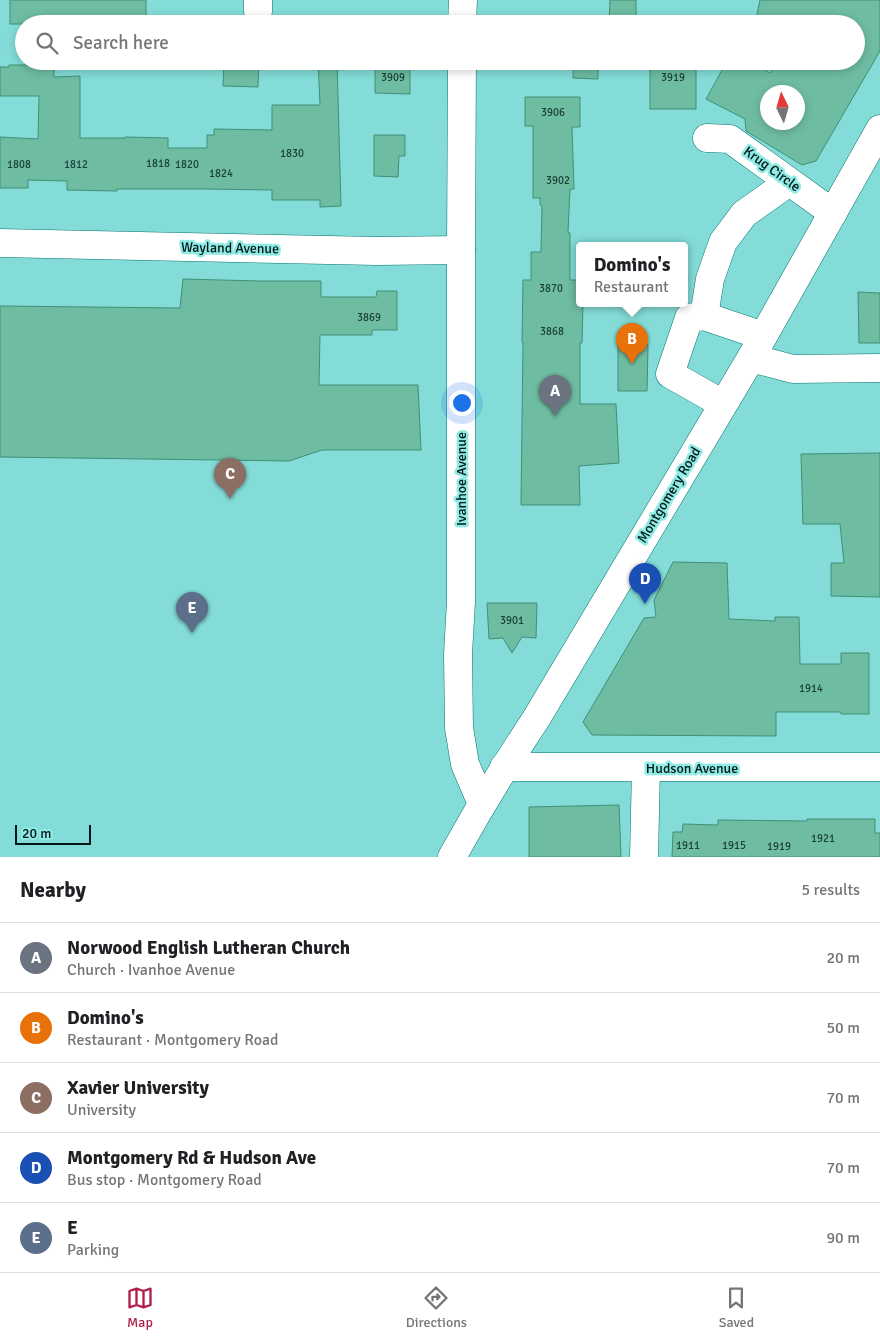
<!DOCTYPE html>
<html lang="en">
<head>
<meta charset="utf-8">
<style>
  :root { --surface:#fff; --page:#f2f2f2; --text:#202124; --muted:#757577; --line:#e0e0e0; --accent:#b01d49 }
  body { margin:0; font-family:Signika,sans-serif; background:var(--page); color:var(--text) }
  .compass { position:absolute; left:760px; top:85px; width:45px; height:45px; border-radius:50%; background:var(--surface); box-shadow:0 2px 8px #0003; rotate:355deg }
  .scale { position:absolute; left:15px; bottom:12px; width:76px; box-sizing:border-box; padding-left:5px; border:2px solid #001716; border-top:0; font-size:14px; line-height:18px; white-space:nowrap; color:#001716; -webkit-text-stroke:4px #90eae4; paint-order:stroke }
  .you { position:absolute; left:461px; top:402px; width:18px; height:18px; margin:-12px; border:4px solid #fff; border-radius:50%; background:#1a73e8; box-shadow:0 0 0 8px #1a73e833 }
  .badge { display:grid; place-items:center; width:32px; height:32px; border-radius:50%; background:var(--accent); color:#fff; font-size:16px; font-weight:700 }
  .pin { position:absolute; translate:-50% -41px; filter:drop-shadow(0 1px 2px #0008) }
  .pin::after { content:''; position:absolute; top:26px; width:18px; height:15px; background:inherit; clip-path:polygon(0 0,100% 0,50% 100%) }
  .popup { position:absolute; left:576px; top:242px; width:112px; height:65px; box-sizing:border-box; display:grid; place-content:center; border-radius:5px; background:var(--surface); filter:drop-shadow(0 1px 4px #0005); font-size:16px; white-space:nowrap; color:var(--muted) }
  .popup b { font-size:19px; color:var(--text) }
  .popup::after { content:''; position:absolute; left:50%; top:100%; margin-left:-10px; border:10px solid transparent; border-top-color:var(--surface) }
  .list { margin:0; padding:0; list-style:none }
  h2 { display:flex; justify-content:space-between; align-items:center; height:65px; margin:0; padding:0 20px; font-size:21px }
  h2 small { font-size:16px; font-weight:400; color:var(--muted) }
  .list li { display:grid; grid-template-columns:32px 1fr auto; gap:15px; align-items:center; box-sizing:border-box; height:70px; padding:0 20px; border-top:1px solid var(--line) }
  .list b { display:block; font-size:19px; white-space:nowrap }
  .list p { margin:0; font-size:16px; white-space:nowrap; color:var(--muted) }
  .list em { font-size:16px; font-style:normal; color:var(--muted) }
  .icon { flex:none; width:28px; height:28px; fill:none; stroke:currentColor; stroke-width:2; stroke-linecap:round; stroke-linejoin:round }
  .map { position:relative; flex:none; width:880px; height:857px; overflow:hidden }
  .search { position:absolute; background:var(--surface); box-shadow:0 2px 8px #0003; left:15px; right:15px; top:15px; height:55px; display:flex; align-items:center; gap:12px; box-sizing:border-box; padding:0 18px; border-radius:28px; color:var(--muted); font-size:19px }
  .sheet { height:415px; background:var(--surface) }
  nav { display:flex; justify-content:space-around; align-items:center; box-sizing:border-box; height:70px; border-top:1px solid var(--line); background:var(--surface); font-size:14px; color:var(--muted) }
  nav a { display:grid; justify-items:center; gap:2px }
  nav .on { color:var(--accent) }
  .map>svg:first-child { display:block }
</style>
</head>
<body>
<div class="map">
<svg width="880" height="857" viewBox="0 0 880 857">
  <rect width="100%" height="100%" fill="#83dcd7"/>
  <g fill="#6ebca2" stroke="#408f77" fill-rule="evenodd">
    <rect x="10" y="0" width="136" height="24"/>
    <polygon points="610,0 636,0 636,24 609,24"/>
    <path d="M760,0H880V51L816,161L802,165L746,131L745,119L706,99L727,61H749L770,73L777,61H856V24H755ZM768,92H798V122H768Z"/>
    <polygon points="650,19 684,21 684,24 650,24"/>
    <polygon points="224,61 259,61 258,87 223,86"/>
    <polygon points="318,61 337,61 341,206 320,207 320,200 272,200 272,190 206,189 117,189 117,191 67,190 67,181 28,180 28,188 0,188 0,137 38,139 39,96 0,96 0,67 9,67 9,65 54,65 54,77 80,76 80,138 125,138 125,137 168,138 168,148 207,148 207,135 214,135 214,129 272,130 272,105 320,105"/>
    <polygon points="573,61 598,61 598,79 573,78"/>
    <rect x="650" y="61" width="46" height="48"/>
    <polygon points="375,62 410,62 410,94 375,93"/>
    <polygon points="525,97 580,97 580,127 572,127 574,189 570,189 568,233 570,233 570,280 580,280 580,303 583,303 582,343 580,343 580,404 616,404 619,463 579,466 580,505 521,505 523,342 522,342 523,280 531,280 531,252 541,252 542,205 540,205 540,198 533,198 533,126 525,126"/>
    <polygon points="374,135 405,135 405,156 399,156 398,177 374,176"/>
    <polygon points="183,279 259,281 321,281 321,297 376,297 377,291 397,291 397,330 372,330 372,335 320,335 319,385 418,385 421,450 322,450 289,461 0,457 0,306 180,308"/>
    <polygon points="858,292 880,293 880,343 859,343"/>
    <polygon points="618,345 648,345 647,391 618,391"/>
    <polygon points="880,453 880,597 831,596 831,563 844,563 840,524 803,524 801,454"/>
    <polygon points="673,562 727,563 729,619 775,621 775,617 799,617 800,664 841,664 841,653 869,653 869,714 841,714 841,712 776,712 776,736 592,735 583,722 644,618 656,617 654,600"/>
    <polygon points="487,603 537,603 536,638 522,637 512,653 503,638 489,639"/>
    <polygon points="619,805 621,857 529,857 529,807"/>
    <polygon points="807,819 875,819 875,833 880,833 880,857 672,857 673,832 682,832 683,824 718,825 718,820 807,821"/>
  </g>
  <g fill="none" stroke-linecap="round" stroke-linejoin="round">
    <defs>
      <g id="minor">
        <polyline points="258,0 258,11"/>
        <polyline points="462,24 463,0"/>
        <polyline points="462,61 461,250 461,602 458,654 459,728 465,764 482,804"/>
        <polyline points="707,138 730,139 833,213"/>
        <polyline points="0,243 377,251 461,250"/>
        <polyline points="704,316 710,279 723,242 744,214 789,182"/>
        <polyline points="751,358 793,369 880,368"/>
        <polyline points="723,404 670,374 689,318 704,316 763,336"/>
        <polyline points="504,767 880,767"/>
        <polyline points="644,857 646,768"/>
      </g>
      <path id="major" d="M452,857C478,810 506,764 536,719L751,358L880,129"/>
    </defs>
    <use href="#minor" stroke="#067572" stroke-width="29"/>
    <use href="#major" stroke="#067572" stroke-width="29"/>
    <use href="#minor" stroke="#fff" stroke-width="28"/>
    <use href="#major" stroke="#fff" stroke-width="28"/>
  </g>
  <g text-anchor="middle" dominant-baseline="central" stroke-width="5" stroke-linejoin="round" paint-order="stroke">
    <g font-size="11" fill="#1c4039">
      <text x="393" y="77">3909</text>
      <text x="673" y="77">3919</text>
      <text x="553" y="112">3906</text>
      <text x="292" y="153">1830</text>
      <text x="158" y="163">1818</text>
      <text x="19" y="164">1808</text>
      <text x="76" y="164">1812</text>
      <text x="187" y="164">1820</text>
      <text x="221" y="173">1824</text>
      <text x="558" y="180">3902</text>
      <text x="551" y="288">3870</text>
      <text x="369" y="317">3869</text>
      <text x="552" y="331">3868</text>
      <text x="512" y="620">3901</text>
      <text x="811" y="688">1914</text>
      <text x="823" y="838">1921</text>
      <text x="688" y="845">1911</text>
      <text x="734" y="845">1915</text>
      <text x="779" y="846">1919</text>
    </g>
    <g font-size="14" fill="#001716" stroke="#90eae4">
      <text transform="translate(772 169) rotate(36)">Krug Circle</text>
      <text transform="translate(230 248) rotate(1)">Wayland Avenue</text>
      <text transform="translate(461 479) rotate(-90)">Ivanhoe Avenue</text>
      <text transform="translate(669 495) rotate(-59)">Montgomery Road</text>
      <text x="692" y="768">Hudson Avenue</text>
    </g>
  </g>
</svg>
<svg class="compass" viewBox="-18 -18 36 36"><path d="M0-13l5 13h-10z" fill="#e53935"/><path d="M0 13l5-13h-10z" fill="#757577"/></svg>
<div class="scale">20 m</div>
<div class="you"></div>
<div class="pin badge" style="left:555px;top:416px;background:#6b7280">A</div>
<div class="pin badge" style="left:632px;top:364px;background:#e8710a">B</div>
<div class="popup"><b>Domino's</b>Restaurant</div>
<div class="pin badge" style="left:230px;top:499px;background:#8d6e63">C</div>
<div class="pin badge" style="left:645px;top:604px;background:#1a4fb4">D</div>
<div class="pin badge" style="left:192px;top:633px;background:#5c6f8a">E</div>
<div class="search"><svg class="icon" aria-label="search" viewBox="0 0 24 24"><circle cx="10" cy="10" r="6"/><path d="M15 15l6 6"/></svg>Search here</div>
</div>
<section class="sheet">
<h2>Nearby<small>5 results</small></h2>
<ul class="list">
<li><span class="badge" style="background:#6b7280">A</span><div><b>Norwood English Lutheran Church</b><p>Church · Ivanhoe Avenue</p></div><em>20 m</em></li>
<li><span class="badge" style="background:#e8710a">B</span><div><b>Domino's</b><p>Restaurant · Montgomery Road</p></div><em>50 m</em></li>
<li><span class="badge" style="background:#8d6e63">C</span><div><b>Xavier University</b><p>University</p></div><em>70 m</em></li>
<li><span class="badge" style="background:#1a4fb4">D</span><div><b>Montgomery Rd &amp; Hudson Ave</b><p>Bus stop · Montgomery Road</p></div><em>70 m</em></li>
<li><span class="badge" style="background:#5c6f8a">E</span><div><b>E</b><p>Parking</p></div><em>90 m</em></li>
</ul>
</section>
<nav>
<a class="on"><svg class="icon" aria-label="map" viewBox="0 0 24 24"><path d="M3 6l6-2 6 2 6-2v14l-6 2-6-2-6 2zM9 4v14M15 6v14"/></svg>Map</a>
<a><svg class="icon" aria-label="directions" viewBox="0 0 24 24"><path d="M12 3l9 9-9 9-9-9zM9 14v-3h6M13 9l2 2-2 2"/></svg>Directions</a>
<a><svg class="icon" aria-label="saved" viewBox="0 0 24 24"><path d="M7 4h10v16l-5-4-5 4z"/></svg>Saved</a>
</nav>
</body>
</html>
